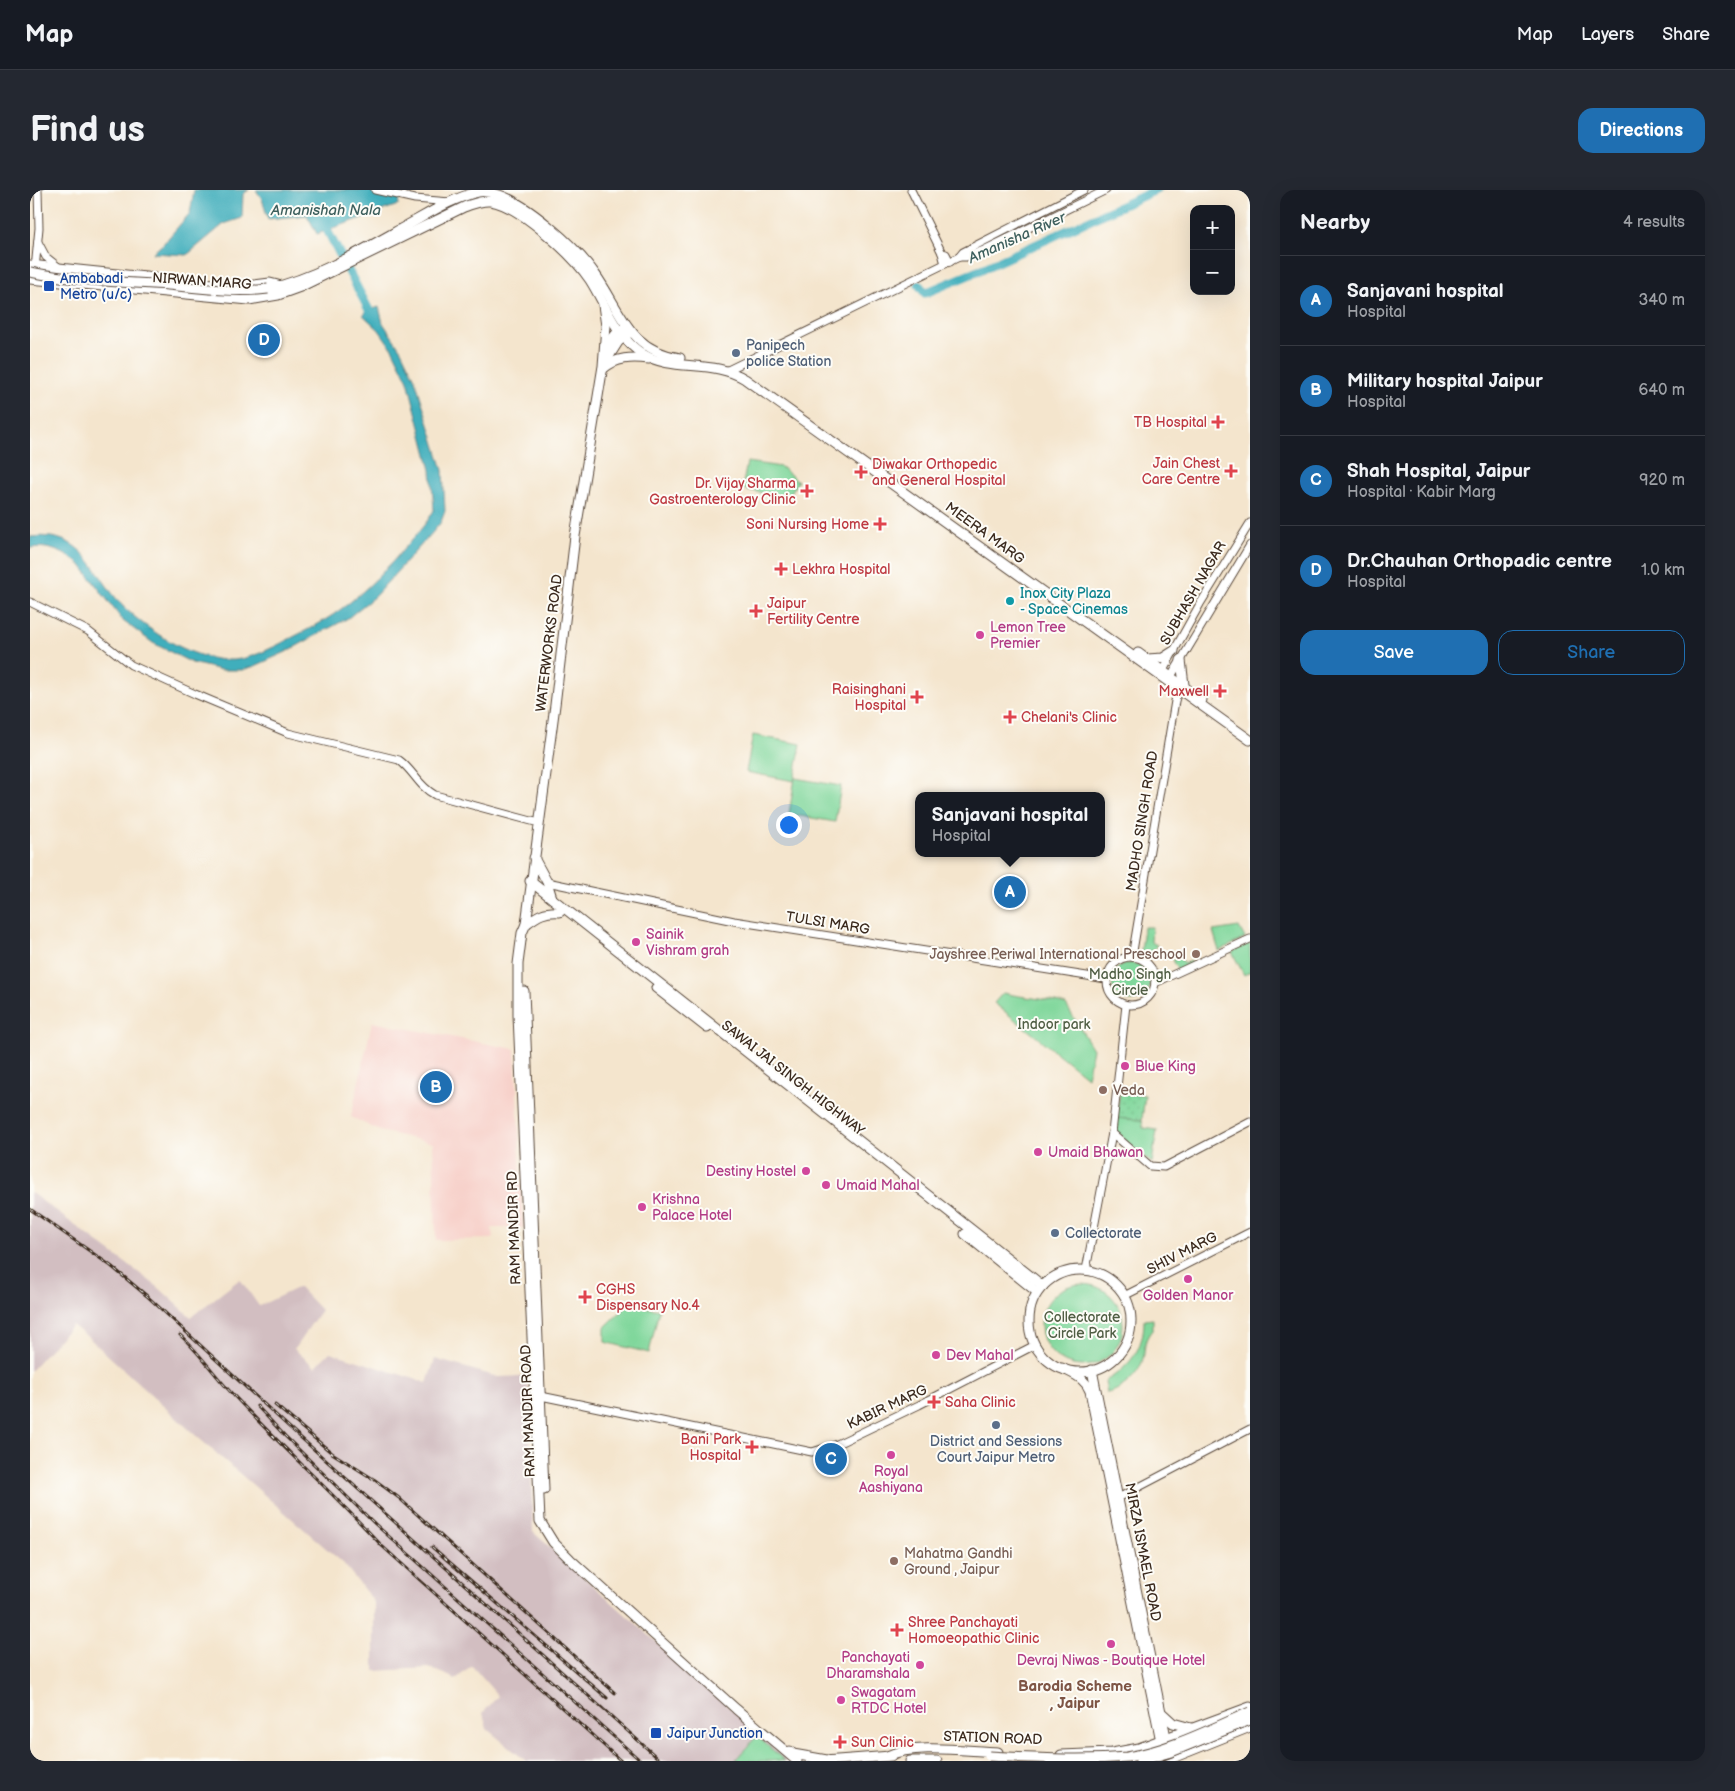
<!DOCTYPE html>
<html lang="en">
<head>
<meta charset="utf-8">
<style>
  :root { --surface:#171b24; --page:#242831; --text:#f1f3f6; --muted:#9ea1a6; --line:#363941; --accent:#1f6fb2 }
  body { margin:0; font-family:"Balsamiq Sans",sans-serif; background:var(--page); color:var(--text) }
  .controls { position:absolute; right:15px; top:15px; display:grid; overflow:hidden; border-radius:10px; box-shadow:0 5px 20px #0002 }
  .controls button { width:45px; height:45px; display:grid; place-items:center; padding:0; border:0; border-bottom:1px solid var(--line); background:var(--surface); color:var(--text); font:25px sans-serif }
  .you { position:absolute; left:758px; top:634px; width:18px; height:18px; margin:-12px; border:4px solid #fff; border-radius:50%; background:#1a73e8; box-shadow:0 0 0 8px #1a73e833 }
  .badge { display:grid; place-items:center; width:32px; height:32px; border-radius:50%; background:var(--accent); color:#fff; font-size:16px; font-weight:700 }
  .pin { position:absolute; translate:-50% -50%; border:2px solid #fff; box-shadow:0 1px 5px #0006 }
  .popup { position:absolute; left:885px; top:602px; width:190px; height:65px; box-sizing:border-box; display:grid; place-content:center; border-radius:10px; background:var(--surface); filter:drop-shadow(0 1px 4px #0005); font-size:16px; white-space:nowrap; color:var(--muted) }
  .popup b { font-size:19px; color:var(--text) }
  .popup::after { content:''; position:absolute; left:50%; top:100%; margin-left:-10px; border:10px solid transparent; border-top-color:var(--surface) }
  .list { margin:0; padding:0; list-style:none }
  h2 { display:flex; justify-content:space-between; align-items:center; height:65px; margin:0; padding:0 20px; font-size:21px }
  h2 small { font-size:16px; font-weight:400; color:var(--muted) }
  .list li { display:grid; grid-template-columns:32px 1fr auto; gap:15px; align-items:center; box-sizing:border-box; height:90px; padding:0 20px; border-top:1px solid var(--line) }
  .list b { display:block; font-size:19px; white-space:nowrap }
  .list p { margin:0; font-size:16px; white-space:nowrap; color:var(--muted) }
  .list em { font-size:16px; font-style:normal; color:var(--muted) }
  .actions { display:flex; gap:10px; padding:15px 20px }
  .actions a { flex:1; padding:11px 0; border:1px solid var(--accent); border-radius:15px; text-align:center; font-size:18px; color:var(--accent) }
  .actions .main { background:var(--accent); color:#fff }
  .map { position:relative; flex:none; width:1220px; height:1571px; overflow:hidden; border-radius:15px }
  header { display:flex; align-items:center; gap:30px; box-sizing:border-box; height:70px; padding:0 25px; background:var(--surface); border-bottom:1px solid var(--line) }
  header strong { font-size:24px }
  nav { display:flex; gap:28px; margin-inline-start:auto; font-size:18px }
  .intro { display:flex; align-items:center; justify-content:space-between; box-sizing:border-box; height:120px; padding:0 30px }
  h1 { margin:0; font-size:35px }
  .button { padding:12px 22px; border-radius:15px; background:var(--accent); color:#fff; font-size:18px; font-weight:700 }
  main { display:flex; gap:30px; padding:0 30px }
  aside { flex:1; background:var(--surface); border-radius:15px; box-shadow:0 5px 20px #0002 }
  .map>svg:first-child { display:block }
</style>
</head>
<body>
<header>
<strong>Map</strong>
<nav><a>Map</a><a>Layers</a><a>Share</a></nav>
</header>
<div class="intro"><h1>Find us</h1><a class="button">Directions</a></div>
<main>
<div class="map">
<svg width="1220" height="1571" viewBox="0 0 1220 1571">
  <defs>
    <pattern id="garden-dots" width="8" height="8" patternUnits="userSpaceOnUse" patternTransform="scale(1.25)"><rect width="8" height="8" fill="#80d79b"/><path d="M2 2h.1M6 6h.1" fill="none" stroke="#70b985" stroke-width="1.8" stroke-linecap="round"/></pattern>
  </defs>
  <rect width="100%" height="100%" fill="#fdfcf7"/>
  <filter id="ink" filterUnits="userSpaceOnUse"><feTurbulence type="fractalNoise" baseFrequency=".02" numOctaves="2"/><feDisplacementMap in="SourceGraphic" scale="10" xChannelSelector="R" yChannelSelector="G"/><feConvolveMatrix kernelMatrix="1 2 1 2 8 2 1 2 1" color-interpolation-filters="sRGB"/></filter>
  <filter id="wash" filterUnits="userSpaceOnUse"><feTurbulence type="fractalNoise" baseFrequency=".0096" numOctaves="4" result="noise"/><feDisplacementMap in="SourceGraphic" scale="20" xChannelSelector="R" yChannelSelector="G"/><feGaussianBlur stdDeviation="1.12" result="paint"/><feColorMatrix in="noise" values="0 0 0 0 0 0 0 0 0 0 0 0 0 0 0 0 0 1.4 0 .05"/><feComposite in="paint" operator="in"/></filter>
  <g filter="url(#wash)">
    <rect width="100%" height="100%" fill="#f4e5cd"/>
    <polygon fill="#f7d0c9" points="342,832 485,859 493,1038 462,1038 463,1049 406,1050 403,953 350,941 321,927"/>
    <polygon fill="#d2bec1" points="0,1002 128,1097 161,1127 210,1089 229,1116 269,1097 291,1120 264,1159 285,1177 300,1162 397,1193 405,1169 468,1187 498,1186 503,1342 760,1571 496,1571 457,1539 453,1523 468,1506 442,1476 426,1489 399,1478 344,1481 344,1412 313,1373 164,1244 58,1147 42,1135 0,1181"/>
    <g fill="#80d79b" stroke="#5e805c">
      <polygon points="717,272 751,277 768,291 758,308 712,299"/>
      <polygon points="723,545 771,554 764,591 716,582"/>
      <polygon points="765,588 811,596 805,632 759,624"/>
      <polygon points="1114,737 1122,737 1121,752 1127,755 1118,766 1111,761"/>
      <polygon points="1209,737 1215,748 1189,761 1183,741"/>
      <polygon points="1220,753 1220,782 1214,785 1202,762"/>
      <polygon points="1150,766 1154,774 1160,771 1162,775 1148,781 1142,770"/>
      <circle cx="1101" cy="792" r="19"/>
      <path d="M973,803C995,808 1015,808 1036,815L1063,859L1057,887L964,813Z"/>
      <circle cx="401" cy="899" r="8"/>
      <polygon points="1086,928 1112,930 1113,938 1127,940 1122,973 1084,942"/>
      <circle cx="1052" cy="1135" r="41"/>
      <polygon points="599,1114 629,1120 619,1163 575,1152 575,1137"/>
      <path d="M1123,1129V1139C1111,1153 1117,1158 1112,1172C1108,1185 1091,1201 1077,1203L1075,1191C1099,1178 1114,1159 1114,1130Z"/>
      <polygon points="727,1546 755,1571 709,1571 706,1569"/>
    </g>
    <polygon fill="url(#garden-dots)" stroke="#5e805c" points="1090,903 1115,905 1112,930 1086,928"/>
    <g fill="#3faebc" stroke="#3d6c6d">
      <polygon points="164,0 219,0 213,4 212,28 194,34 157,65 122,63 133,54 160,23"/>
      <polygon points="226,0 371,0 368,15 287,44 277,25 238,29 232,9"/>
      <path d="M349,117L353,133L371,160L385,189L413,280L415,321L411,332L403,342L345,406L318,428L256,462L225,476L212,480H191L162,473L123,453L93,431L50,374C35,363 19,355 0,358V347C55,340 63,383 91,414C117,441 171,477 211,469C234,464 256,450 277,440C315,421 344,393 372,361C383,348 396,335 404,320L401,280L378,191L363,160L349,140L333,125L339,120Z"/>
    </g>
    <g fill="none" stroke-linecap="round" stroke-linejoin="round">
      <g stroke="#3faebc" stroke-width="9">
        <polyline points="297,40 339,120"/>
        <polyline points="889,95 895,103 941,84 1126,0"/>
      </g>
    </g>
  </g>
  <g filter="url(#ink)">
    <g fill="none" stroke-linecap="round" stroke-linejoin="round">
      <defs>
        <g id="tertiary">
          <polyline points="345,0 385,9 420,12"/>
          <polyline points="881,0 912,63"/>
          <polyline points="8,52 16,67 31,79"/>
          <polyline points="929,67 933,62 1054,0"/>
          <polyline points="915,74 912,63 916,64 920,72"/>
          <polyline points="5,79 9,38 8,0"/>
          <polyline points="698,180 929,67 936,67 954,60 1076,0"/>
          <path d="M0,412L58,441L101,475L165,504L258,543L369,570C384,581 388,596 405,605L509,633"/>
          <polyline points="1130,486 1170,414 1220,333"/>
          <polyline points="1139,490 1220,355"/>
          <polyline points="517,692 704,731 1076,789"/>
          <circle cx="1101" cy="791" r="24"/>
          <polyline points="1102,767 1145,511 1150,494"/>
          <polyline points="1125,793 1220,749"/>
          <polyline points="1082,943 1120,976 1134,977 1220,932"/>
          <polyline points="1056,1080 1082,943 1096,815"/>
          <polyline points="1094,1106 1220,1042"/>
          <polyline points="506,1205 782,1262 805,1255 889,1215 1005,1155"/>
          <polyline points="1088,1308 1220,1239"/>
        </g>
        <g id="primary">
          <polyline points="0,75 183,94 217,96 240,93 248,95"/>
          <path d="M0,89L219,110L248,105L270,97L434,17C443,14 451,10 460,11C490,15 544,66 560,90C576,115 586,148 613,164C642,182 684,169 715,189L1220,550"/>
          <path d="M238,99C286,88 333,60 376,36C398,24 422,8 448,2C454,1 460,2 466,4C496,12 547,58 565,84C592,122 598,160 650,168"/>
          <polyline points="573,115 576,136 573,176 545,346 525,515 496,734 492,743 488,774 488,825 510,1331 523,1352 540,1369 706,1519 767,1571"/>
          <polyline points="575,159 585,145 594,138"/>
          <polyline points="576,171 588,152 599,143"/>
          <path d="M573,179C586,167 602,167 619,169"/>
          <polyline points="1108,463 1172,510"/>
          <polyline points="1117,469 1133,468 1144,461"/>
          <polyline points="1151,470 1154,495"/>
          <polyline points="504,668 517,692 522,708"/>
          <polyline points="500,691 1013,1096"/>
          <path d="M496,734C508,725 514,721 530,722"/>
          <polyline points="626,798 677,838"/>
          <polyline points="494,801 514,1300"/>
          <polyline points="935,1044 1007,1102"/>
          <circle cx="1050" cy="1131" r="51"/>
          <path d="M1032,1178C1045,1185 1055,1188 1060,1201L1135,1571"/>
          <polyline points="1062,1180 1139,1562"/>
          <polyline points="1131,1522 1143,1533 1161,1538"/>
          <polyline points="760,1561 763,1564 797,1570"/>
          <polyline points="1031,1565 1082,1563 1109,1558 1220,1517"/>
          <path d="M857,1566C886,1553 935,1561 968,1562"/>
          <polyline points="1140,1569 1220,1537"/>
          <polyline points="794,1571 861,1566"/>
          <polyline points="880,1571 907,1571"/>
        </g>
      </defs>
      <use href="#tertiary" stroke="#574638" stroke-width="9"/>
      <use href="#primary" stroke="#574638" stroke-width="11"/>
      <use href="#tertiary" stroke="#fff" stroke-width="7"/>
      <use href="#primary" stroke="#fff" stroke-width="9"/>
      <defs>
        <g id="rail">
          <polyline points="0,1019 81,1076 117,1106 260,1238 631,1571"/>
          <path d="M150,1145C171,1164 188,1190 208,1210C255,1260 306,1306 352,1356L591,1571"/>
          <polyline points="245,1215 302,1263 345,1290 369,1308 585,1503"/>
          <polyline points="227,1216 255,1246 345,1334 611,1571"/>
          <polyline points="402,1357 577,1508"/>
          <polyline points="1129,1571 1220,1534"/>
        </g>
      </defs>
      <use href="#rail" stroke="#3b2a1e" stroke-width="3"/>
      <use href="#rail" stroke="#fdfcf7" stroke-width="1" stroke-dasharray="4" stroke-linecap="butt"/>
      <defs>
        <g id="primary-bridge">
          <path d="M0,82C45,91 92,92 138,95C171,98 205,103 238,99"/>
          <path d="M959,1566C1003,1568 1052,1571 1097,1567C1140,1560 1180,1539 1220,1522"/>
          <polyline points="1110,1571 1141,1562 1220,1530"/>
        </g>
      </defs>
      <use href="#primary-bridge" stroke="#574638" stroke-width="11" stroke-linecap="butt"/>
      <use href="#primary-bridge" stroke="#fff" stroke-width="9"/>
    </g>
  </g>
  <g fill="#1a4fb4" stroke="#fdfcf7" stroke-width="2">
    <rect x="13" y="90" width="12" height="12" rx="2.5"/>
    <rect x="620" y="1537" width="12" height="12" rx="2.5"/>
  </g>
  <g fill="#5c6f8a" stroke="#fdfcf7" stroke-width="2">
    <circle cx="706" cy="163" r="5"/>
    <circle cx="1025" cy="1043" r="5"/>
    <circle cx="966" cy="1235" r="5"/>
  </g>
  <g fill="#e0444e" stroke="#fdfcf7" stroke-width="2">
    <path d="M1185.5 224.5h5v5h5v5h-5v5h-5v-5h-5v-5h5z"/>
    <path d="M1198.5 273.5h5v5h5v5h-5v5h-5v-5h-5v-5h5z"/>
    <path d="M828.5 274.5h5v5h5v5h-5v5h-5v-5h-5v-5h5z"/>
    <path d="M774.5 293.5h5v5h5v5h-5v5h-5v-5h-5v-5h5z"/>
    <path d="M847.5 326.5h5v5h5v5h-5v5h-5v-5h-5v-5h5z"/>
    <path d="M748.5 371.5h5v5h5v5h-5v5h-5v-5h-5v-5h5z"/>
    <path d="M723.5 413.5h5v5h5v5h-5v5h-5v-5h-5v-5h5z"/>
    <path d="M1187.5 493.5h5v5h5v5h-5v5h-5v-5h-5v-5h5z"/>
    <path d="M884.5 499.5h5v5h5v5h-5v5h-5v-5h-5v-5h5z"/>
    <path d="M977.5 519.5h5v5h5v5h-5v5h-5v-5h-5v-5h5z"/>
    <path d="M552.5 1099.5h5v5h5v5h-5v5h-5v-5h-5v-5h5z"/>
    <path d="M901.5 1204.5h5v5h5v5h-5v5h-5v-5h-5v-5h5z"/>
    <path d="M719.5 1249.5h5v5h5v5h-5v5h-5v-5h-5v-5h5z"/>
    <path d="M864.5 1432.5h5v5h5v5h-5v5h-5v-5h-5v-5h5z"/>
    <path d="M807.5 1544.5h5v5h5v5h-5v5h-5v-5h-5v-5h5z"/>
  </g>
  <circle fill="#0f9aa8" stroke="#fdfcf7" stroke-width="2" cx="980" cy="411" r="5"/>
  <g fill="#d1479c" stroke="#fdfcf7" stroke-width="2">
    <circle cx="950" cy="445" r="5"/>
    <circle cx="606" cy="752" r="5"/>
    <circle cx="1095" cy="876" r="5"/>
    <circle cx="1008" cy="962" r="5"/>
    <circle cx="776" cy="981" r="5"/>
    <circle cx="796" cy="995" r="5"/>
    <circle cx="612" cy="1017" r="5"/>
    <circle cx="1158" cy="1089" r="5"/>
    <circle cx="906" cy="1165" r="5"/>
    <circle cx="861" cy="1265" r="5"/>
    <circle cx="1081" cy="1454" r="5"/>
    <circle cx="890" cy="1475" r="5"/>
    <circle cx="811" cy="1510" r="5"/>
  </g>
  <g fill="#8d6e63" stroke="#fdfcf7" stroke-width="2">
    <circle cx="1166" cy="764" r="5"/>
    <circle cx="1073" cy="900" r="5"/>
    <circle cx="864" cy="1371" r="5"/>
  </g>
  <g text-anchor="middle" dominant-baseline="central" stroke-width="4" stroke-linejoin="round" paint-order="stroke">
    <g font-size="14" fill="#164399" stroke="#fdfcf7" text-anchor="start">
      <text x="30" y="88">Ambabadi<tspan x="30" dy="16">Metro (u/c)</tspan></text>
      <text x="637" y="1543">Jaipur Junction</text>
    </g>
    <g font-size="14" fill="#3b2a1e" stroke="#fdfcf7">
      <text transform="translate(172 91) rotate(4)">NIRWAN MARG</text>
      <text transform="translate(955 343) rotate(36)">MEERA MARG</text>
      <text transform="translate(1163 403) rotate(-60)">SUBHASH NAGAR</text>
      <text transform="translate(519 453) rotate(-83)">WATERWORKS ROAD</text>
      <text transform="translate(1112 631) rotate(-81)">MADHO SINGH ROAD</text>
      <text transform="translate(798 733) rotate(9)">TULSI MARG</text>
      <text transform="translate(763 888) rotate(38)">SAWAI JAI SINGH HIGHWAY</text>
      <text transform="translate(484 1038) rotate(-92)">RAM MANDIR RD</text>
      <text transform="translate(1152 1063) rotate(-27)">SHIV MARG</text>
      <text transform="translate(857 1217) rotate(-25)">KABIR MARG</text>
      <text transform="translate(498 1221) rotate(-92)">RAM MANDIR ROAD</text>
      <text transform="translate(1113 1362) rotate(79)">MIRZA ISMAEL ROAD</text>
      <text transform="translate(963 1548) rotate(2)">STATION ROAD</text>
    </g>
    <g font-size="14" fill="#4e5e75" stroke="#fdfcf7" text-anchor="start">
      <text x="716" y="155">Panipech<tspan x="716" dy="16">police Station</tspan></text>
      <text x="1035" y="1043">Collectorate</text>
      <text x="966" y="1251" text-anchor="middle">District and Sessions<tspan x="966" dy="16">Court Jaipur Metro</tspan></text>
    </g>
    <g font-size="14" fill="#be3a42" stroke="#fdfcf7" text-anchor="start">
      <text x="1177" y="232" text-anchor="end">TB Hospital</text>
      <text x="1190" y="273" text-anchor="end">Jain Chest<tspan x="1190" dy="16">Care Centre</tspan></text>
      <text x="842" y="274">Diwakar Orthopedic<tspan x="842" dy="16">and General Hospital</tspan></text>
      <text x="766" y="293" text-anchor="end">Dr. Vijay Sharma<tspan x="766" dy="16">Gastroenterology Clinic</tspan></text>
      <text x="839" y="334" text-anchor="end">Soni Nursing Home</text>
      <text x="762" y="379">Lekhra Hospital</text>
      <text x="737" y="413">Jaipur<tspan x="737" dy="16">Fertility Centre</tspan></text>
      <text x="876" y="499" text-anchor="end">Raisinghani<tspan x="876" dy="16">Hospital</tspan></text>
      <text x="1179" y="501" text-anchor="end">Maxwell</text>
      <text x="991" y="527">Chelani's Clinic</text>
      <text x="566" y="1099">CGHS<tspan x="566" dy="16">Dispensary No.4</tspan></text>
      <text x="915" y="1212">Saha Clinic</text>
      <text x="711" y="1249" text-anchor="end">Bani Park<tspan x="711" dy="16">Hospital</tspan></text>
      <text x="878" y="1432">Shree Panchayati<tspan x="878" dy="16">Homoeopathic Clinic</tspan></text>
      <text x="821" y="1552">Sun Clinic</text>
    </g>
    <g font-size="14" fill="#0d838f" stroke="#fdfcf7" text-anchor="start">
      <text x="990" y="403">Inox City Plaza<tspan x="990" dy="16">- Space Cinemas</tspan></text>
    </g>
    <g font-size="14" fill="#b23c85" stroke="#fdfcf7" text-anchor="start">
      <text x="960" y="437">Lemon Tree<tspan x="960" dy="16">Premier</tspan></text>
      <text x="616" y="744">Sainik<tspan x="616" dy="16">Vishram grah</tspan></text>
      <text x="1105" y="876">Blue King</text>
      <text x="1018" y="962">Umaid Bhawan</text>
      <text x="766" y="981" text-anchor="end">Destiny Hostel</text>
      <text x="806" y="995">Umaid Mahal</text>
      <text x="622" y="1009">Krishna<tspan x="622" dy="16">Palace Hotel</tspan></text>
      <text x="1158" y="1105" text-anchor="middle">Golden Manor</text>
      <text x="916" y="1165">Dev Mahal</text>
      <text x="861" y="1281" text-anchor="middle">Royal<tspan x="861" dy="16">Aashiyana</tspan></text>
      <text x="880" y="1467" text-anchor="end">Panchayati<tspan x="880" dy="16">Dharamshala</tspan></text>
      <text x="1081" y="1470" text-anchor="middle">Devraj Niwas - Boutique Hotel</text>
      <text x="821" y="1502">Swagatam<tspan x="821" dy="16">RTDC Hotel</tspan></text>
    </g>
    <g font-size="14" fill="#785e54" stroke="#fdfcf7" text-anchor="start">
      <text x="1156" y="764" text-anchor="end">Jayshree Periwal International Preschool</text>
      <text x="1083" y="900">Veda</text>
      <text x="874" y="1363">Mahatma Gandhi<tspan x="874" dy="16">Ground , Jaipur</tspan></text>
    </g>
    <g font-size="14" fill="#505e44" stroke="#fdfcf7">
      <text x="1100" y="784">Madho Singh<tspan x="1100" dy="16">Circle</tspan></text>
      <text x="1024" y="834">Indoor park</text>
      <text x="1052" y="1127">Collectorate<tspan x="1052" dy="16">Circle Park</tspan></text>
    </g>
    <g font-size="15" font-style="italic" fill="#3d5f5d" stroke="#fdfcf7">
      <text x="296" y="20">Amanishah Nala</text>
      <text transform="translate(987 48) rotate(-24)">Amanisha River</text>
    </g>
    <g font-size="15" font-weight="bold" fill="#7e5545" stroke="#fdfcf7">
      <text x="1045" y="1496">Barodia Scheme<tspan x="1045" dy="17">, Jaipur</tspan></text>
    </g>
  </g>
</svg>
<div class="controls">
<button>+</button>
<button>−</button>
</div>
<div class="you"></div>
<div class="pin badge" style="left:980px;top:702px">A</div>
<div class="popup"><b>Sanjavani hospital</b>Hospital</div>
<div class="pin badge" style="left:406px;top:897px">B</div>
<div class="pin badge" style="left:801px;top:1269px">C</div>
<div class="pin badge" style="left:234px;top:150px">D</div>
</div>
<aside>
<h2>Nearby<small>4 results</small></h2>
<ul class="list">
<li><span class="badge">A</span><div><b>Sanjavani hospital</b><p>Hospital</p></div><em>340 m</em></li>
<li><span class="badge">B</span><div><b>Military hospital Jaipur</b><p>Hospital</p></div><em>640 m</em></li>
<li><span class="badge">C</span><div><b>Shah Hospital, Jaipur</b><p>Hospital · Kabir Marg</p></div><em>920 m</em></li>
<li><span class="badge">D</span><div><b>Dr.Chauhan Orthopadic centre</b><p>Hospital</p></div><em>1.0 km</em></li>
</ul>
<div class="actions"><a class="main">Save</a><a>Share</a></div>
</aside>
</main>
</body>
</html>
